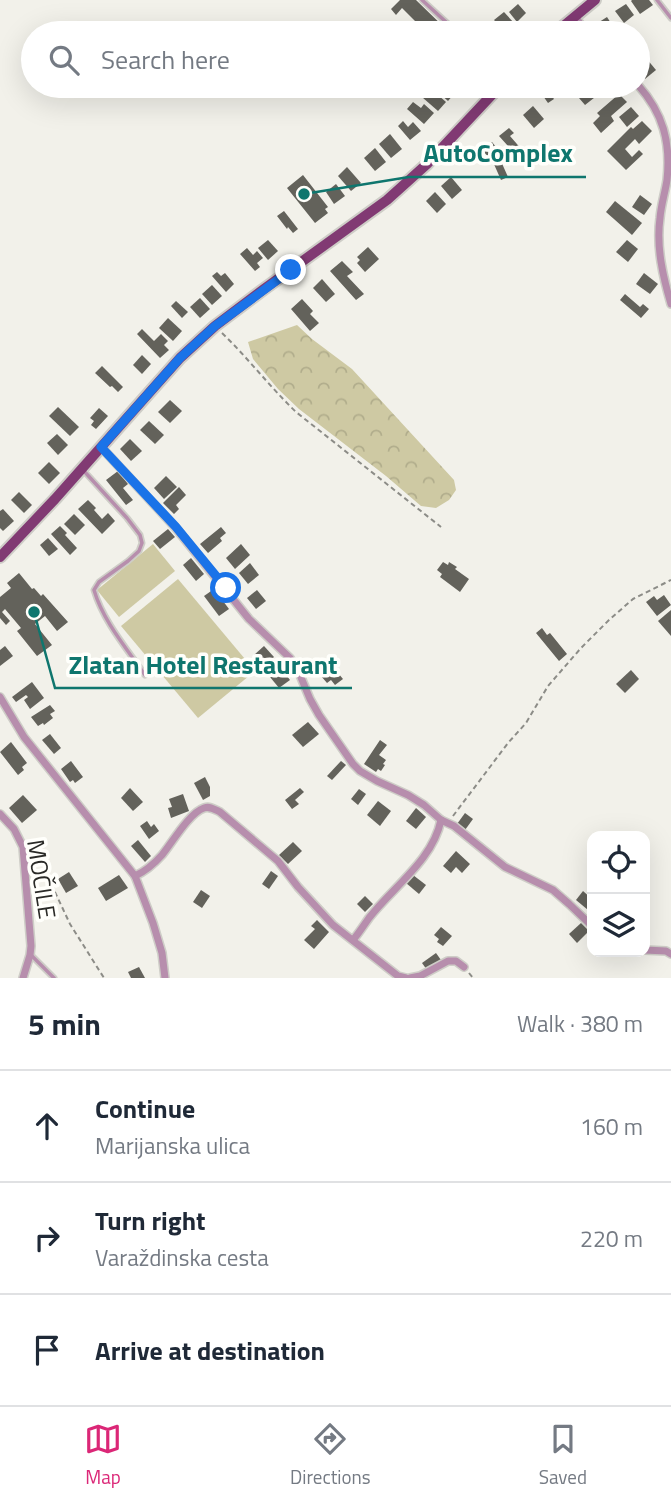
<!DOCTYPE html>
<html lang="en">
<head>
<meta charset="utf-8">
<style>
  :root { --surface:#fff; --page:#f2f2f3; --text:#1f2937; --muted:#747a83; --line:#e0e1e3; --accent:#db2777 }
  body { margin:0; font-family:"Titillium Web",sans-serif; background:var(--page); color:var(--text) }
  .controls { position:absolute; right:21px; bottom:21px; display:grid; overflow:hidden; border-radius:14px; box-shadow:0 7px 28px #0002 }
  .controls button { width:63px; height:63px; display:grid; place-items:center; padding:0; border:0; border-bottom:2px solid var(--line); background:var(--surface); color:var(--text); font:35px sans-serif }
  .stop { position:absolute; width:21px; height:21px; margin:-16px; border:5px solid #1a73e8; border-radius:50%; background:#fff }
  .stop.end { background:#1a73e8; border-color:#fff; box-shadow:0 2px 7px #0008 }
  .list { margin:0; padding:0; list-style:none }
  h2 { display:flex; justify-content:space-between; align-items:center; height:91px; margin:0; padding:0 28px; font-size:30px }
  h2 small { font-size:23px; font-weight:400; color:var(--muted) }
  .list li { display:grid; grid-template-columns:46px 1fr auto; gap:21px; align-items:center; box-sizing:border-box; height:112px; padding:0 28px; border-top:2px solid var(--line) }
  .list b { display:block; font-size:26px; white-space:nowrap }
  .list p { margin:0; font-size:23px; white-space:nowrap; color:var(--muted) }
  .list em { font-size:23px; font-style:normal; color:var(--muted) }
  .icon { flex:none; width:38px; height:38px; fill:none; stroke:currentColor; stroke-width:2; stroke-linecap:round; stroke-linejoin:round }
  .map { position:relative; flex:none; width:671px; height:978px; overflow:hidden }
  .search { position:absolute; background:var(--surface); box-shadow:0 7px 28px #0002; left:21px; right:21px; top:21px; height:77px; display:flex; align-items:center; gap:18px; box-sizing:border-box; padding:0 24px; border-radius:38px; color:var(--muted); font-size:26px }
  .sheet { height:427px; background:var(--surface) }
  nav { display:flex; justify-content:space-around; align-items:center; box-sizing:border-box; height:98px; border-top:2px solid var(--line); background:var(--surface); font-size:19px; color:var(--muted) }
  nav a { display:grid; justify-items:center; gap:4px }
  nav .on { color:var(--accent) }
  .map>svg:first-child { display:block }
</style>
</head>
<body>
<div class="map">
<svg width="671" height="978" viewBox="0 0 671 978">
  <defs>
    <pattern id="forest-crowns" width="20" height="18" patternUnits="userSpaceOnUse" patternTransform="scale(1.75)"><rect width="20" height="18" fill="#cec9a3"/><path d="M2 6a3 3 0 1 1 6 0M12 15a3 3 0 1 1 6 0" fill="none" stroke="#b1ad8c"/></pattern>
  </defs>
  <rect width="100%" height="100%" fill="#f2f1ea"/>
  <polygon fill="url(#forest-crowns)" points="297,325 312,339 352,369 454,480 456,490 449,500 436,508 421,506 386,476 299,409 278,389 253,359 248,342"/>
  <g fill="#cec9a3">
    <polygon points="153,544 175,571 119,617 97,590"/>
    <polygon points="178,579 255,671 198,718 121,626"/>
  </g>
  <g fill="#63625b">
    <polygon points="400,0 416,0 450,33 427,33 402,8 396,15 391,9"/>
    <polygon points="632,0 649,0 653,5 640,14 631,1"/>
    <polygon points="518,4 526,13 517,22 509,12"/>
    <polygon points="626,4 634,15 624,23 615,11"/>
    <polygon points="504,12 514,23 505,32 494,20"/>
    <polygon points="607,17 616,31 613,33 602,33 596,24"/>
    <polygon points="646,58 656,70 645,79 638,71 638,65"/>
    <polygon points="420,86 428,86 446,102 438,111 415,91"/>
    <polygon points="431,86 445,86 454,94 448,101"/>
    <polygon points="536,86 555,86 548,91 554,99 548,103"/>
    <polygon points="594,86 610,86 613,89 602,98 599,94 585,105 579,98"/>
    <polygon points="619,94 627,102 611,116 614,121 601,133 593,123 600,116 597,113"/>
    <polygon points="413,102 421,108 424,104 434,113 424,124 407,109"/>
    <polygon points="533,106 544,119 534,128 523,115"/>
    <polygon points="631,107 639,116 627,127 619,117"/>
    <polygon points="403,121 408,127 413,122 421,131 410,140 398,126"/>
    <polygon points="642,121 652,131 639,144 635,139 625,149 632,157 639,150 643,154 626,170 607,151 631,127 633,129"/>
    <polygon points="509,128 514,133 510,136 523,151 517,156 499,136"/>
    <polygon points="390,134 402,149 391,158 379,144"/>
    <polygon points="492,142 496,147 493,151 500,159 508,177 501,180 493,162 483,151"/>
    <polygon points="375,148 386,162 375,171 364,158"/>
    <polygon points="347,167 361,183 351,191 338,176"/>
    <polygon points="303,175 328,207 325,209 328,213 315,223 287,188"/>
    <polygon points="451,177 462,190 452,199 441,186"/>
    <polygon points="336,184 345,196 334,204 326,192"/>
    <polygon points="435,192 446,204 437,213 426,201"/>
    <polygon points="640,195 652,204 644,215 632,207"/>
    <polygon points="615,201 642,223 632,235 606,212"/>
    <polygon points="284,211 298,229 293,233 288,227 287,229 277,216"/>
    <polygon points="268,240 278,251 268,260 258,248"/>
    <polygon points="627,240 638,249 628,262 616,252"/>
    <polygon points="368,247 379,259 365,272 357,263 360,260 357,257"/>
    <polygon points="247,248 253,255 257,251 263,258 257,263 260,267 255,271 240,254"/>
    <polygon points="342,261 353,272 347,276 364,294 356,300 330,271"/>
    <polygon points="217,272 221,276 225,273 234,284 226,292 212,276"/>
    <polygon points="644,273 658,284 650,294 636,284"/>
    <polygon points="322,279 335,294 326,302 313,288"/>
    <polygon points="212,285 222,296 212,305 202,294"/>
    <polygon points="625,294 640,307 643,304 649,309 641,318 620,300"/>
    <polygon points="200,298 210,309 200,318 190,307"/>
    <polygon points="302,299 313,311 310,314 319,323 310,331 291,309"/>
    <polygon points="176,301 188,312 182,318 171,306"/>
    <polygon points="168,318 182,331 173,341 159,328"/>
    <polygon points="142,329 154,341 161,334 168,341 164,345 169,350 160,358 137,334"/>
    <polygon points="142,355 151,364 142,374 133,365"/>
    <polygon points="102,366 123,387 118,392 112,386 110,387 95,373"/>
    <polygon points="170,400 182,411 170,423 158,412"/>
    <polygon points="58,407 79,427 70,436 49,416"/>
    <polygon points="99,408 108,416 96,429 91,425 94,421 90,418"/>
    <polygon points="149,421 164,435 155,444 140,430"/>
    <polygon points="57,434 68,445 58,455 47,443"/>
    <polygon points="130,439 142,451 131,461 120,449"/>
    <polygon points="49,462 60,473 49,484 38,473"/>
    <polygon points="118,471 128,484 123,488 133,500 126,505 106,480"/>
    <polygon points="166,476 177,487 164,499 154,488"/>
    <polygon points="179,487 186,495 176,505 179,509 174,514 163,503"/>
    <polygon points="19,492 32,505 24,513 11,500"/>
    <polygon points="88,500 96,508 94,510 102,519 108,513 115,521 102,534 78,509"/>
    <polygon points="3,509 14,521 3,531 0,528 0,511"/>
    <polygon points="74,514 85,525 75,535 64,524"/>
    <polygon points="60,526 67,533 65,535 77,548 70,555 51,534"/>
    <polygon points="221,527 226,533 220,538 222,541 208,553 200,544"/>
    <polygon points="168,529 175,537 160,549 153,541"/>
    <polygon points="48,538 58,549 49,556 40,545"/>
    <polygon points="241,544 250,555 235,569 226,558"/>
    <polygon points="191,558 204,574 196,581 183,565"/>
    <polygon points="443,562 448,565 449,562 457,567 455,569 469,579 460,592 440,577 442,574 437,570"/>
    <polygon points="250,563 259,575 248,584 239,573"/>
    <polygon points="19,573 32,589 34,588 41,596 43,594 68,622 57,631 45,616 35,624 52,645 37,656 17,631 21,628 5,609 2,612 10,621 6,625 0,618 0,597 11,588 7,583"/>
    <polygon points="214,589 229,609 219,616 204,596"/>
    <polygon points="257,590 266,601 256,609 247,598"/>
    <polygon points="664,595 671,605 657,616 646,602 654,596 657,600"/>
    <polygon points="671,610 671,636 658,621"/>
    <polygon points="542,628 547,635 550,633 567,654 559,661 536,633"/>
    <polygon points="5,646 13,656 0,666 0,650"/>
    <polygon points="264,646 274,657 264,666 254,655"/>
    <polygon points="333,667 343,679 335,685 331,680 327,683 321,676"/>
    <polygon points="281,668 290,680 279,688 270,677"/>
    <polygon points="631,670 639,679 625,693 616,684"/>
    <polygon points="32,682 44,698 30,709 24,700 28,697 26,695 16,702 12,697"/>
    <polygon points="50,705 55,711 50,714 53,718 44,725 43,723 38,726 31,717"/>
    <polygon points="308,722 319,734 303,747 292,735"/>
    <polygon points="50,734 61,748 54,754 42,740"/>
    <polygon points="380,740 387,745 379,755 386,760 383,764 385,765 381,771 378,769 376,772 364,764"/>
    <polygon points="11,742 27,763 22,767 24,770 18,775 0,752"/>
    <polygon points="71,761 83,777 75,783 73,780 70,782 61,769"/>
    <polygon points="341,761 346,765 332,780 327,776"/>
    <polygon points="205,777 210,787 210,796 203,800 194,783"/>
    <polygon points="130,788 143,802 133,811 121,798"/>
    <polygon points="300,788 304,792 295,800 299,804 292,809 285,800"/>
    <polygon points="359,789 366,794 358,805 351,799"/>
    <polygon points="183,794 189,811 171,818 168,808 172,807 169,799"/>
    <polygon points="23,795 37,810 22,823 9,808"/>
    <polygon points="378,801 391,811 380,826 367,815"/>
    <polygon points="416,808 426,817 416,829 406,821"/>
    <polygon points="465,813 473,819 465,830 457,824"/>
    <polygon points="147,821 151,827 154,824 159,831 149,839 140,826"/>
    <polygon points="138,840 151,856 145,862 131,846"/>
    <polygon points="293,842 302,851 288,864 279,855"/>
    <polygon points="456,851 470,864 462,873 456,867 451,873 443,866"/>
    <polygon points="271,871 278,876 269,889 262,884"/>
    <polygon points="69,872 78,886 66,893 58,879"/>
    <polygon points="119,875 128,888 106,901 98,888"/>
    <polygon points="413,875 426,885 419,894 406,883"/>
    <polygon points="201,890 210,896 202,908 193,902"/>
    <polygon points="583,891 592,899 592,905 588,910 576,900"/>
    <polygon points="365,896 373,904 365,912 357,904"/>
    <polygon points="317,920 329,932 314,949 304,940 315,929 311,926"/>
    <polygon points="581,923 589,931 577,943 569,934"/>
    <polygon points="441,927 452,936 443,946 437,942 439,939 434,935"/>
    <polygon points="436,953 441,960 427,970 422,963"/>
    <polygon points="139,967 145,978 131,978 128,972"/>
  </g>
  <g fill="none" stroke-linecap="round" stroke-linejoin="round">
    <defs>
      <g id="lane">
        <polyline points="422,0 458,33"/>
        <polyline points="657,0 671,18"/>
        <path d="M83,470L127,518L140,535L142,543L139,551L128,561L99,582L94,590C103,621 127,649 145,675"/>
        <polyline points="32,956 54,978"/>
      </g>
      <g id="street">
        <polyline points="575,16 586,33"/>
        <path d="M638,85C663,113 671,142 667,180C665,193 661,205 660,218C656,247 663,277 671,304"/>
        <polyline points="101,447 175,527 249,619 290,658 300,675 310,699 319,715 353,764 360,771 377,781 408,795 424,805 441,820 454,826 505,867 553,890 569,904 592,926"/>
        <polyline points="0,697 24,737 135,876 153,923 162,953 165,978"/>
        <polyline points="0,814 14,829 23,847 31,946 30,955 23,978"/>
        <path d="M135,876C146,871 154,864 162,855C172,843 189,813 204,808C210,806 214,809 220,812L278,861L298,887L333,925L398,976L406,978"/>
        <path d="M353,940C359,933 364,925 369,918C393,887 433,860 441,820"/>
        <polyline points="645,950 666,951 671,954"/>
        <polyline points="623,952 635,952"/>
        <polyline points="410,978 420,976 448,961 456,961 464,967"/>
      </g>
      <g id="primary">
        <polyline points="555,33 595,0"/>
        <polyline points="0,557 55,499 180,358 215,326 264,289 387,200 427,164 500,86"/>
      </g>
    </defs>
    <use href="#lane" stroke="#cecdc7" stroke-width="7"/>
    <use href="#street" stroke="#cecdc7" stroke-width="10"/>
    <use href="#primary" stroke="#cecdc7" stroke-width="14"/>
    <g stroke="#8c8c87" stroke-width="2" stroke-dasharray="5 3.5" stroke-linecap="butt">
      <path d="M222,333C248,358 270,387 296,412L441,527"/>
      <polyline points="453,816 508,743 526,723 548,686 581,648 609,620 633,599 671,580"/>
      <polyline points="30,848 38,856 70,924 104,978"/>
      <polyline points="469,973 473,978"/>
    </g>
    <use href="#lane" stroke="#b78ead" stroke-width="3.5"/>
    <use href="#street" stroke="#b78ead" stroke-width="7"/>
    <use href="#primary" stroke="#813a73" stroke-width="10"/>
  </g>
  <g fill="none" stroke-linecap="round" stroke-linejoin="round">
    <polyline stroke="#1a73e8" stroke-width="9" points="226,588 176,527 101,447 180,358 215,326 291,270"/>
  </g>
  <g text-anchor="middle" dominant-baseline="central" stroke-width="7" stroke-linejoin="round" paint-order="stroke">
    <g font-size="24" fill="#2a2a27" stroke="#fffffb">
      <text transform="translate(42 879) rotate(81)">MOČILE</text>
    </g>
  </g>
  <path fill="none" stroke="#0f766e" stroke-width="2.5" d="M304 194L409 177H586M34 612L55 688H352"/>
  <g fill="#0f766e" stroke="#fffffb" stroke-width="2.5">
    <circle cx="304" cy="194" r="7"/>
    <circle cx="34" cy="612" r="7"/>
  </g>
  <g font-size="26" text-anchor="middle" font-weight="bold" fill="#0f766e" stroke="#fffffb" stroke-width="7" stroke-linejoin="round" paint-order="stroke">
    <text x="498" y="162">AutoComplex</text>
    <text x="203" y="674">Zlatan Hotel Restaurant</text>
  </g>
</svg>
<div class="controls">
<button><svg class="icon" aria-label="locate" viewBox="0 0 24 24"><circle cx="12" cy="12" r="6"/><path d="M12 2v4M12 18v4M2 12h4M18 12h4"/></svg></button>
<button><svg class="icon" aria-label="layers" viewBox="0 0 24 24"><path d="M12 4l9 5-9 5-9-5zM3 14l9 5 9-5"/></svg></button>
</div>
<div class="stop" style="left:226px;top:588px"></div>
<div class="stop end" style="left:291px;top:270px"></div>
<div class="search"><svg class="icon" aria-label="search" viewBox="0 0 24 24"><circle cx="10" cy="10" r="6"/><path d="M15 15l6 6"/></svg>Search here</div>
</div>
<section class="sheet">
<h2>5 min<small>Walk · 380 m</small></h2>
<ul class="list">
<li><svg class="icon" aria-label="ahead" viewBox="0 0 24 24"><path d="M12 20V5M6 11l6-6 6 6"/></svg><div><b>Continue</b><p>Marijanska ulica</p></div><em>160 m</em></li>
<li><svg class="icon" aria-label="right" viewBox="0 0 24 24"><path d="M7 20v-9h11M14 6l5 5-5 5"/></svg><div><b>Turn right</b><p>Varaždinska cesta</p></div><em>220 m</em></li>
<li><svg class="icon" aria-label="arrive" viewBox="0 0 24 24"><path d="M6 21V4h12l-3 4 3 4H6"/></svg><div><b>Arrive at destination</b></div></li>
</ul>
</section>
<nav>
<a class="on"><svg class="icon" aria-label="map" viewBox="0 0 24 24"><path d="M3 6l6-2 6 2 6-2v14l-6 2-6-2-6 2zM9 4v14M15 6v14"/></svg>Map</a>
<a><svg class="icon" aria-label="directions" viewBox="0 0 24 24"><path d="M12 3l9 9-9 9-9-9zM9 14v-3h6M13 9l2 2-2 2"/></svg>Directions</a>
<a><svg class="icon" aria-label="saved" viewBox="0 0 24 24"><path d="M7 4h10v16l-5-4-5 4z"/></svg>Saved</a>
</nav>
</body>
</html>
